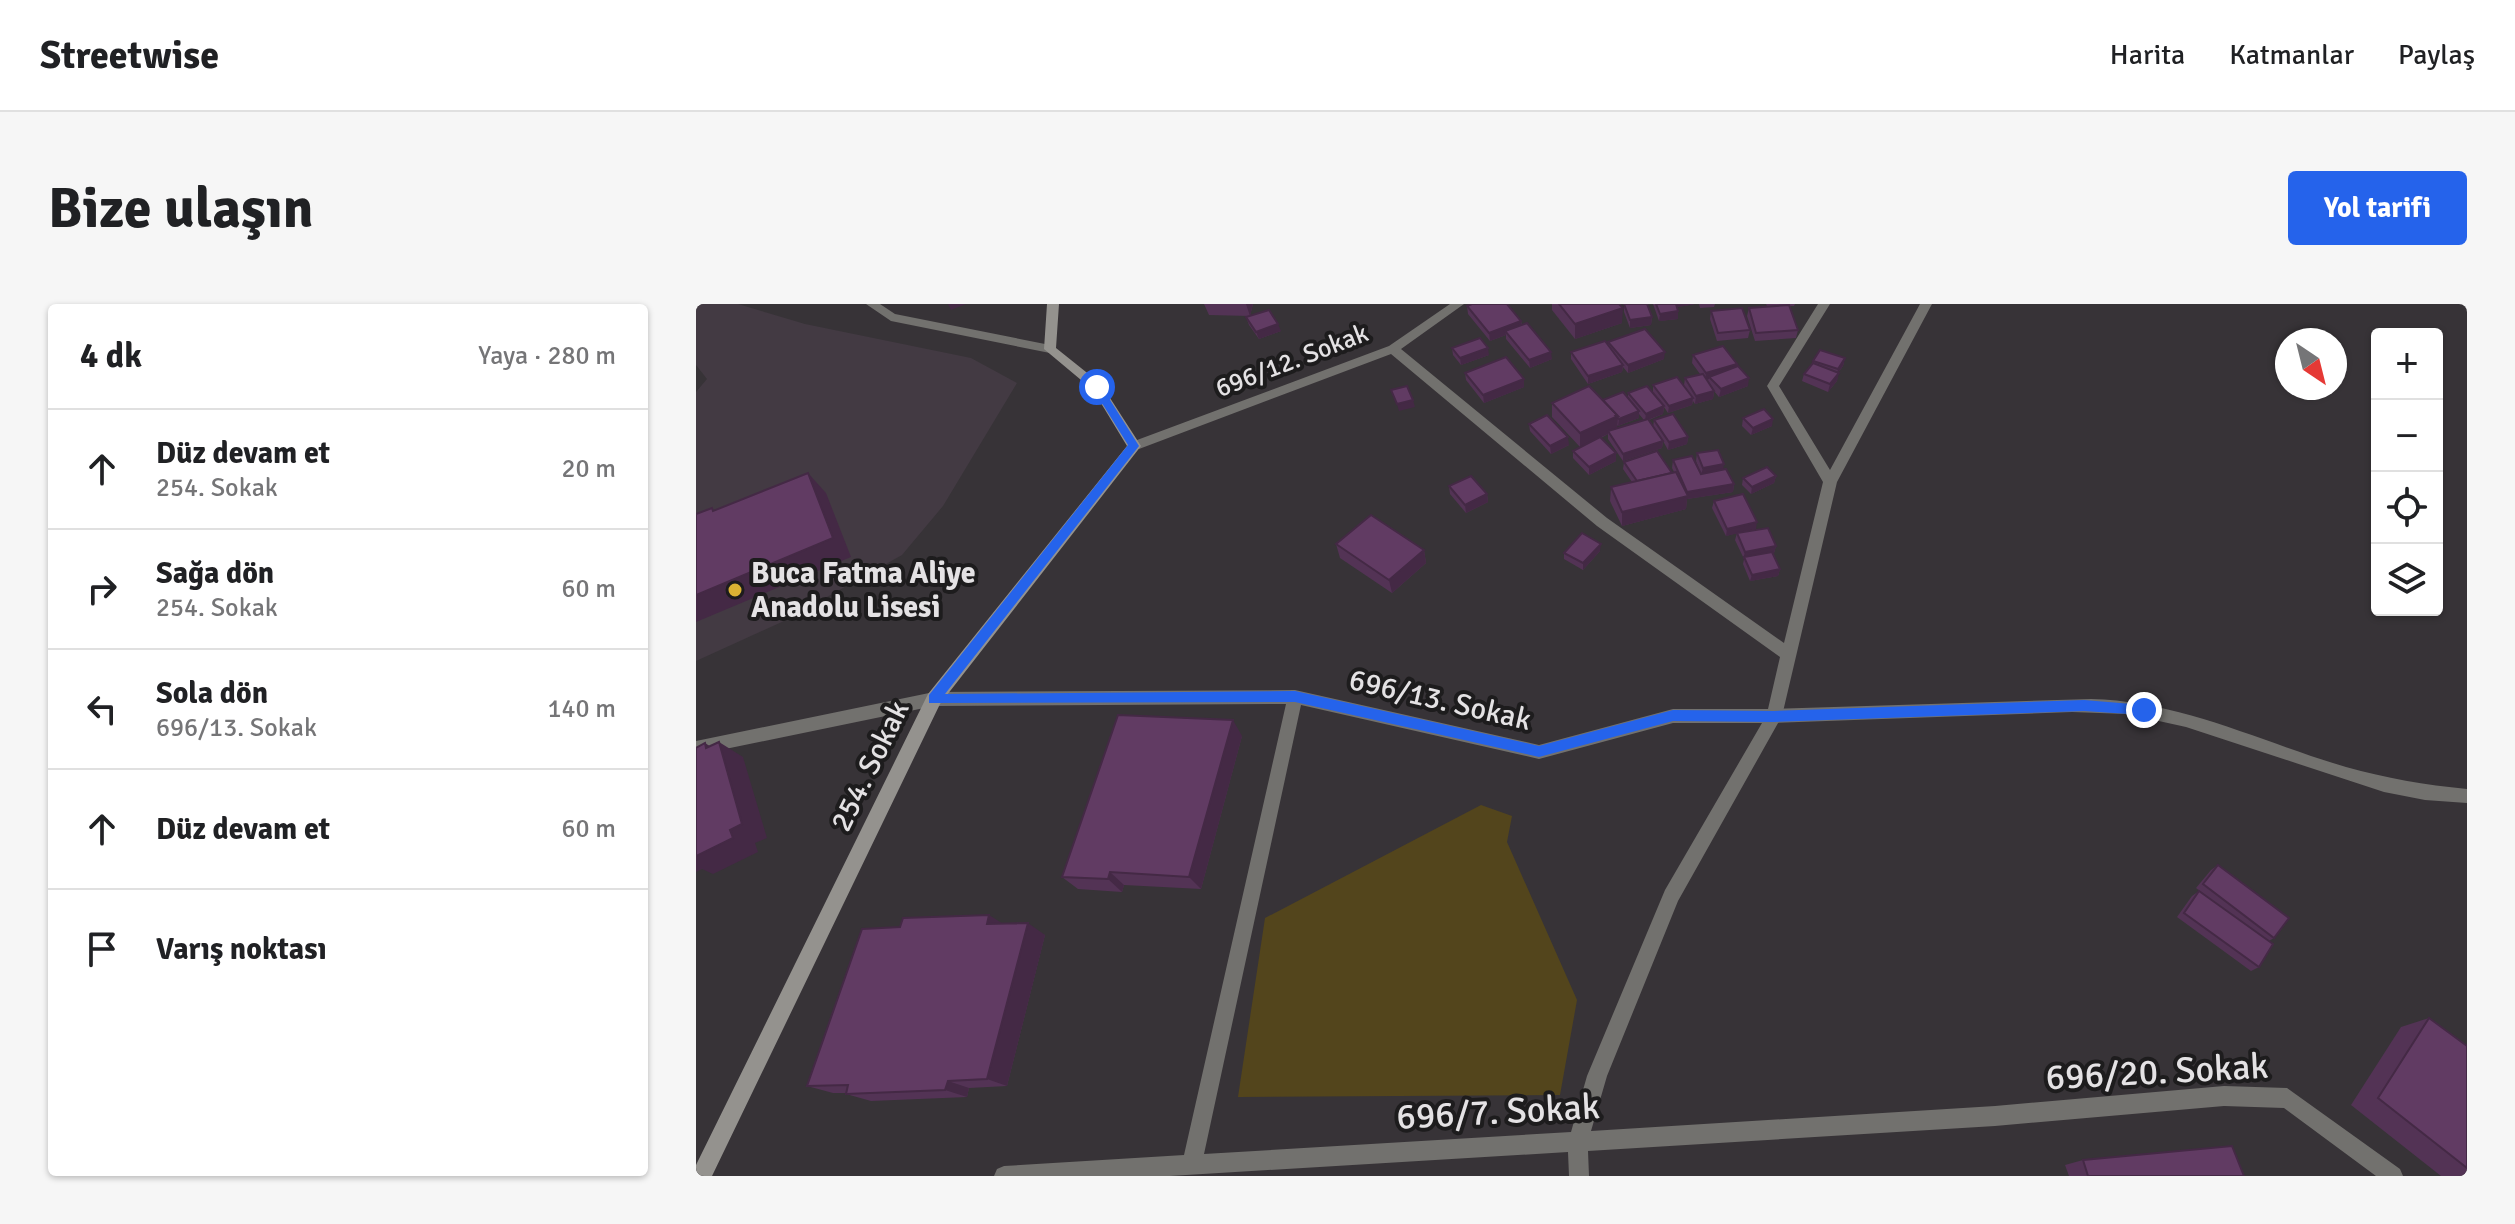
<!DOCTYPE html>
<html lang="tr">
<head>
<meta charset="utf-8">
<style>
  :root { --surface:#fff; --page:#f6f6f6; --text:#202124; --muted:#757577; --line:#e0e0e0; --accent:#2563eb }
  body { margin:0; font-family:Signika,sans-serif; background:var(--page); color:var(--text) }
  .controls { position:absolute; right:24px; top:24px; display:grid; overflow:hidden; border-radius:8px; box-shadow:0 2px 6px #0004 }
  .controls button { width:72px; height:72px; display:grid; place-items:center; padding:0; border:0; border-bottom:2px solid var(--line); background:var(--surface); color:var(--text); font:40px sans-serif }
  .compass { position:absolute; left:1579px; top:24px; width:72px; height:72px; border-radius:50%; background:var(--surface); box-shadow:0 2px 6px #0004; rotate:145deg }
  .stop { position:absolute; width:24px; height:24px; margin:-18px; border:6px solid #2563eb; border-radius:50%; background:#fff }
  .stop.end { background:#2563eb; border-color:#fff; box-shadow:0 2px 8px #0008 }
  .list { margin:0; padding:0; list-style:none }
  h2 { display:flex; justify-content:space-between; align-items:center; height:104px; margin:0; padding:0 32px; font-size:34px }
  h2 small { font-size:26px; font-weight:400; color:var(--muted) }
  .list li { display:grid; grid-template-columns:52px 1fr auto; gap:24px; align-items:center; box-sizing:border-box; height:120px; padding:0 32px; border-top:2px solid var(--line) }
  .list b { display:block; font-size:30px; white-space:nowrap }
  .list p { margin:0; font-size:26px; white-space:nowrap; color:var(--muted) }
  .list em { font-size:26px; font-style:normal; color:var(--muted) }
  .icon { flex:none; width:44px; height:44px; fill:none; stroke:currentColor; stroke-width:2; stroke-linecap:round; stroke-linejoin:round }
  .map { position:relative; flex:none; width:1771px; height:872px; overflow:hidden; border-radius:8px }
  header { display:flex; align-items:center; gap:48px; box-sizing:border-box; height:112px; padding:0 40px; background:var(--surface); border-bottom:2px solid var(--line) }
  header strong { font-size:38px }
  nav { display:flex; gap:44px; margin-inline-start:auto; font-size:28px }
  .intro { display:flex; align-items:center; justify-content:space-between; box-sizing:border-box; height:192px; padding:0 48px }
  h1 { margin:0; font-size:56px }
  .button { padding:20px 36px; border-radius:8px; background:var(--accent); color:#fff; font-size:28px; font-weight:700 }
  main { display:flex; gap:48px; padding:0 48px }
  aside { flex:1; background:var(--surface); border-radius:8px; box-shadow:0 2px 6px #0004 }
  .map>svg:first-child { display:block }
</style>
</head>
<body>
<header>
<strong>Streetwise</strong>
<nav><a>Harita</a><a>Katmanlar</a><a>Paylaş</a></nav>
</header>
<div class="intro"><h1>Bize ulaşın</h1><a class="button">Yol tarifi</a></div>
<main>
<aside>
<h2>4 dk<small>Yaya · 280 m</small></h2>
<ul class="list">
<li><svg class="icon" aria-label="ahead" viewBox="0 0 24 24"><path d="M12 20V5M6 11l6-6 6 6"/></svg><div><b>Düz devam et</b><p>254. Sokak</p></div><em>20 m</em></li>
<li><svg class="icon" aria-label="right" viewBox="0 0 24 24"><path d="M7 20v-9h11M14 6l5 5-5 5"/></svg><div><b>Sağa dön</b><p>254. Sokak</p></div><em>60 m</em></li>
<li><svg class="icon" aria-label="left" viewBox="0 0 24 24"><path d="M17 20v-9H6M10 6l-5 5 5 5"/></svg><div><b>Sola dön</b><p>696/13. Sokak</p></div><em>140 m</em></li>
<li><svg class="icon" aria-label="ahead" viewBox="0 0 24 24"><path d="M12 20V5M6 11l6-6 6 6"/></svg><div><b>Düz devam et</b></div><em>60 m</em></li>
<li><svg class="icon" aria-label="arrive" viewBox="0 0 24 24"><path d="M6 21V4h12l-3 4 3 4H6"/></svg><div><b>Varış noktası</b></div></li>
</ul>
</aside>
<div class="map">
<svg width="1771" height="872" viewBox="0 0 1771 872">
  <rect width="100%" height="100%" fill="#373337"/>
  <polygon fill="#433a43" points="0,0 42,0 109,20 275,54 321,79 247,202 206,251 88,317 0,357 0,88 11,75 0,61"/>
  <polygon fill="#53451c" points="785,501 816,512 811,538 881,696 864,791 542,793 569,614"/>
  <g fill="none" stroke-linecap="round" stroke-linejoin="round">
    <path fill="#72716e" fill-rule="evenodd" d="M1395,395C1485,397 1565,438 1650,463C1690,474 1729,481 1771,485V499L1729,496L1688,488L1490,423L1431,410L1376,408L1078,419L1072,417L1070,412L1072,407L1078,405Z"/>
    <g fill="#72716e" fill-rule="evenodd">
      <polygon points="170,0 184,0 199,10 354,41 360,45 354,49 195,17"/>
      <path d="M754,0H768L705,45L911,214L1088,339L1127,178L1071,82L1122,0H1134L1083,82L1134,166L1224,0H1236L1141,178L1086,412L982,597L911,772L895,827L1299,802L1528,782L1591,784L1704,865L1707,872H1680L1588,804L1528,802L1299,822L892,847L893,872H873L872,848L474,872H298L301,865L308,862L488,851L590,400L238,402L0,451V437L238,388L599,386L843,441L977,405H1072L1084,353L901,222L695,50L443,145H433L431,142L433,139L693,42ZM605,401L843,455L977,419H1066L969,586L891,772L875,828L508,850Z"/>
    </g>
    <polygon fill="#94928e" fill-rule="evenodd" points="351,0 363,0 360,44 405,80 445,142 244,400 16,872 0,872 0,861 232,390 431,142 397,86 348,45"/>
  </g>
  <g fill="#533355" fill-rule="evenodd">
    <polygon points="508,0 557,0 554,12 513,11"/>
    <polygon points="856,0 923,0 926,19 879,35 856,6"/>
    <polygon points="928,0 956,13 955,21 934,24 928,8"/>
    <polygon points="957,0 999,0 981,3 982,7 982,15 963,17"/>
    <polygon points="1003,0 1019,0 1018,3 1004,4"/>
    <polygon points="1070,0 1099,0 1098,2 1094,2 1102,26 1100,34 1059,37 1051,12 1053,4 1071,2"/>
    <polygon points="771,2 825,17 826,21 856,55 834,64 810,35 810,31 794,37 772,10"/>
    <polygon points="1015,7 1054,26 1052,34 1021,37 1014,15"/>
    <polygon points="550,13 585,27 563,35 553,21"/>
    <polygon points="912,38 968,55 932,69 927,63 926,68 892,80 875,55 875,48 912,41"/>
    <polygon points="756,44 793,51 765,61 757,51"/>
    <path d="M997,51L1041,60L1040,63L1052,82L1023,93L1018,87L1017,95L999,100L997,97L996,101L972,109L968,103L967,110L953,116L957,123L958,116L992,133L991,140L972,146L967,137L966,144L927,157L912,135V130L905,134L920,157L893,171L877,154V147L884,143L856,113V99L907,96L932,93V89L957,88V81H988L989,74L1004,70L996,59ZM943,110L948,116L921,124V121L922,122L943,114Z"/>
    <polygon points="1149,54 1147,62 1142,69 1141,77 1132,88 1106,77 1108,70 1116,60 1117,57"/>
    <polygon points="769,69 828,83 788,99 770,76"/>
    <polygon points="1047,114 1076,122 1055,131 1046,122"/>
    <polygon points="833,120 873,141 855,150 834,127"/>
    <polygon points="1001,149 1027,165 1038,180 1037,188 991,195 990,205 926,222 914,197 915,183 936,178 927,165 928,158 976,169 978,168 976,164 977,156 1005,170 1000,157"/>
    <polygon points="1080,172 1078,179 1055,190 1046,181 1047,174"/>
    <polygon points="753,182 791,190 792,198 770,209 754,190"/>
    <polygon points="1018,197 1060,225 1042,229 1080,242 1078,249 1077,249 1084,265 1082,272 1054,277 1047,260 1048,255 1039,236 1041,229 1030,232 1016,204"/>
    <polygon points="640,240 728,246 730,259 696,289 644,254"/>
    <polygon points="904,247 887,266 868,255 868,249"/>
    <polygon points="546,432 505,585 428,581 426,588 382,585 366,573"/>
    <polygon points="1522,561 1578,634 1573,637 1563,663 1555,667 1481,613 1496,592 1503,587 1512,593 1500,584 1515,566"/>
    <polygon points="307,620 349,631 311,782 273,784 271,793 175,797 150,790 150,789 137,789 111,782"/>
    <polygon points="1733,714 1771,742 1771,872 1745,872 1655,801 1705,723"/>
    <polygon points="1387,856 1548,872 1373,872 1369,861"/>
  </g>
  <g fill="#442945">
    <polygon points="252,0 270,0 255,6"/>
    <polygon points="550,0 557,0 554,12"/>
    <polygon points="978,0 999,0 978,4"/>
    <polygon points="927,4 926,19 879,35 879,20"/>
    <polygon points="982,7 982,15 963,17 964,10"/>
    <polygon points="956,13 955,21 934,24 934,16"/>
    <polygon points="825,17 826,24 809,27 810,31 794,37 793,29"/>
    <polygon points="582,20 585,27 563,35 560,28"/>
    <polygon points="792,44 793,51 765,61 764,54"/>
    <polygon points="855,48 856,55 834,64 833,56"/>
    <polygon points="969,48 968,55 932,69 932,61"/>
    <polygon points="1149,54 1147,62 1140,72 1143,69 1141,77 1132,88 1134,80 1140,73 1142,65"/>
    <polygon points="1041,60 1039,67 1013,73 1013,75 1009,77 1010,69"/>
    <polygon points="927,61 926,68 892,80 892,72"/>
    <polygon points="1053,74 1052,82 1023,93 1025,85"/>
    <polygon points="828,75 828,83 788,99 787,91"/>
    <polygon points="1018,87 1017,95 999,100 1000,92"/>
    <polygon points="997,94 996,101 972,109 973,102"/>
    <polygon points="717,96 719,103 703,107 701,100"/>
    <polygon points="968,102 967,110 949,117 950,110"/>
    <polygon points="943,107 943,114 922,122 923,115"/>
    <polygon points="922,112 921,126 912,127 912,130 884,143 884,129"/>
    <polygon points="1077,115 1076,122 1055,131 1057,124"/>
    <polygon points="872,133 873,141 855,150 854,142"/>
    <polygon points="992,133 991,140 972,146 973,138"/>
    <polygon points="967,137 966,144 927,157 927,150"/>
    <polygon points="920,149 920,157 893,171 893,163"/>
    <polygon points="1028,160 1027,167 1005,171 1007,164"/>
    <polygon points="112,169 130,189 155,253 0,318 0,291"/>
    <polygon points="1080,172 1078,179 1055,190 1056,183"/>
    <polygon points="1038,180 1037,188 991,195 990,205 926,222 926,208 991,188"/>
    <polygon points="791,190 792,198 770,209 769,201"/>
    <polygon points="1061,218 1060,225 1030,232 1031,225"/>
    <polygon points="905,240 904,247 887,266 887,259"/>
    <polygon points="1080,242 1078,249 1047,255 1049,248"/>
    <polygon points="728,246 730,259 696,289 693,276"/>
    <polygon points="1084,265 1082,272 1054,277 1056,271"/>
    <polygon points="537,416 546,432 505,585 493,573"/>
    <polygon points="23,438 47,453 71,534 59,539 62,548 17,570 6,565 0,568 0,552 9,439 26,450"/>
    <polygon points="414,568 428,581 426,588 412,575"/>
    <polygon points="293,611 312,623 291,620"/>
    <polygon points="332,619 349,631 311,782 291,775"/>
    <polygon points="252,777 273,784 271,793 249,786"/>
  </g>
  <g fill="#613b63" stroke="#442945" stroke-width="2">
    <polygon points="776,0 811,0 825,17 793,29 771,2"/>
    <polygon points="863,0 923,0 927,4 879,20"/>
    <polygon points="928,0 951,0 956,13 934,16"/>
    <polygon points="960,0 980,0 982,7 964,10"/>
    <polygon points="1093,1 1102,26 1060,29 1053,4"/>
    <polygon points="1046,4 1054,26 1022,29 1015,7"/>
    <polygon points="573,6 582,20 560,28 550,13"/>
    <polygon points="831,19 855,48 833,56 809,27"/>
    <polygon points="949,25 969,48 932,61 912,38"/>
    <polygon points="784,34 792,44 764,54 756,44"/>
    <polygon points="909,37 927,61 892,72 875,48"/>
    <polygon points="1027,42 1041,60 1010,69 997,51"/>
    <polygon points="1124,46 1149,54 1142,65 1117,57"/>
    <polygon points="810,53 828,75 787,91 769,69"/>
    <polygon points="1117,59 1143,69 1134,80 1108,70"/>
    <polygon points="1042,62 1053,74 1025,85 1013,73"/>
    <polygon points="1007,70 1018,87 1000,92 989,74"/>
    <polygon points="981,73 997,94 973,102 957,81"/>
    <polygon points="711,82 717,96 701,100 695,86"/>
    <polygon points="893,82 922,112 884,129 856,99"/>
    <polygon points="951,82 968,102 950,110 932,89"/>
    <polygon points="927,88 943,107 923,115 920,112 922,112 907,96"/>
    <polygon points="1068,105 1077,115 1057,124 1047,114"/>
    <polygon points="977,110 992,133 973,138 958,116"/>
    <polygon points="851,111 872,133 854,142 833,120"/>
    <polygon points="952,115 967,137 927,150 912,127"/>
    <polygon points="904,133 920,149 893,163 877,147"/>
    <polygon points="1022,146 1028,160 1007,164 1001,149"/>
    <polygon points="961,147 976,169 941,177 928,158"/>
    <polygon points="996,152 1005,170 1030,165 1038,180 991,188 977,156"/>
    <polygon points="1071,163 1080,172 1056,183 1047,174"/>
    <polygon points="980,168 992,192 926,208 915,183"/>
    <polygon points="112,169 137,234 0,291 0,210 16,204 17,207"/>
    <polygon points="775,172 791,190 769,201 753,182"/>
    <polygon points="1047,190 1061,218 1031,225 1018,197"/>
    <polygon points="675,211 728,246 693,276 640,240"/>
    <polygon points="1072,224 1080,242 1049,248 1041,229"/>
    <polygon points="886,229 905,240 887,259 868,249"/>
    <polygon points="1076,248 1084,265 1056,271 1048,253"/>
    <polygon points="422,411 537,416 493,573 414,568 412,575 366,573"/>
    <polygon points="23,438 46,520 34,526 37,534 0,552 0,444 9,439 10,444"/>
    <polygon points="1522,561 1593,614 1578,634 1507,580"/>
    <polygon points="1503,587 1577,640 1563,663 1488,609"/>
    <polygon points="293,611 291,620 332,619 291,775 252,777 249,786 150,790 152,781 111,782 166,625 204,623 207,614"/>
    <polygon points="1733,714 1771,742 1771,864 1682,794"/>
    <polygon points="1536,842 1548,872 1392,872 1387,856"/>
  </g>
  <polygon fill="#2563eb" points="397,80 404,80 443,142 249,390 599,387 843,442 977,406 1078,407 1388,396 1448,401 1454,406 1448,411 1388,407 1078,418 977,417 843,453 599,398 233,399 233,391 432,141 396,83"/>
  <circle fill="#dbb233" stroke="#1d1c1d" stroke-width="3" cx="39" cy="286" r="8"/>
  <g text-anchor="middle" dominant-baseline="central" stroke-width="8" stroke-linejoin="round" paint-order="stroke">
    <g font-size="26" fill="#e4e2e4" stroke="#1d1c1d">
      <text transform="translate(596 57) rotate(-21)">696/12. Sokak</text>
    </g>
    <g font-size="30" font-weight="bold" fill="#e4e2e4" stroke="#1d1c1d" text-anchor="start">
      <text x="55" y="269">Buca Fatma Aliye<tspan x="55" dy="34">Anadolu Lisesi</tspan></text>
    </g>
    <g font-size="30" fill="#e4e2e4" stroke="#1d1c1d">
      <text transform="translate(744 396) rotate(13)">696/13. Sokak</text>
      <text transform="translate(174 462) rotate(-64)">254. Sokak</text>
    </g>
    <g font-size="36" fill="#e4e2e4" stroke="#1d1c1d">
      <text transform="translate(1461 768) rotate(-3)">696/20. Sokak</text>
      <text transform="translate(802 808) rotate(-3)">696/7. Sokak</text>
    </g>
  </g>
</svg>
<div class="controls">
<button>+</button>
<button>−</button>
<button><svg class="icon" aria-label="locate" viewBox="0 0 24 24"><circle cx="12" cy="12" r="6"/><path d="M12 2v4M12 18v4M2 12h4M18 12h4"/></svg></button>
<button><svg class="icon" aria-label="layers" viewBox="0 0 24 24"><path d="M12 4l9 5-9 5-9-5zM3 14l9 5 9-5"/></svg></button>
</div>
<svg class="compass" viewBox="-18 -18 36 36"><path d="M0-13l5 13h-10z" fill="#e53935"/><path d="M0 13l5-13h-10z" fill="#757577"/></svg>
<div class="stop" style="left:401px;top:83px"></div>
<div class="stop end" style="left:1448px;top:406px"></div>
</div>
</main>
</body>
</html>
